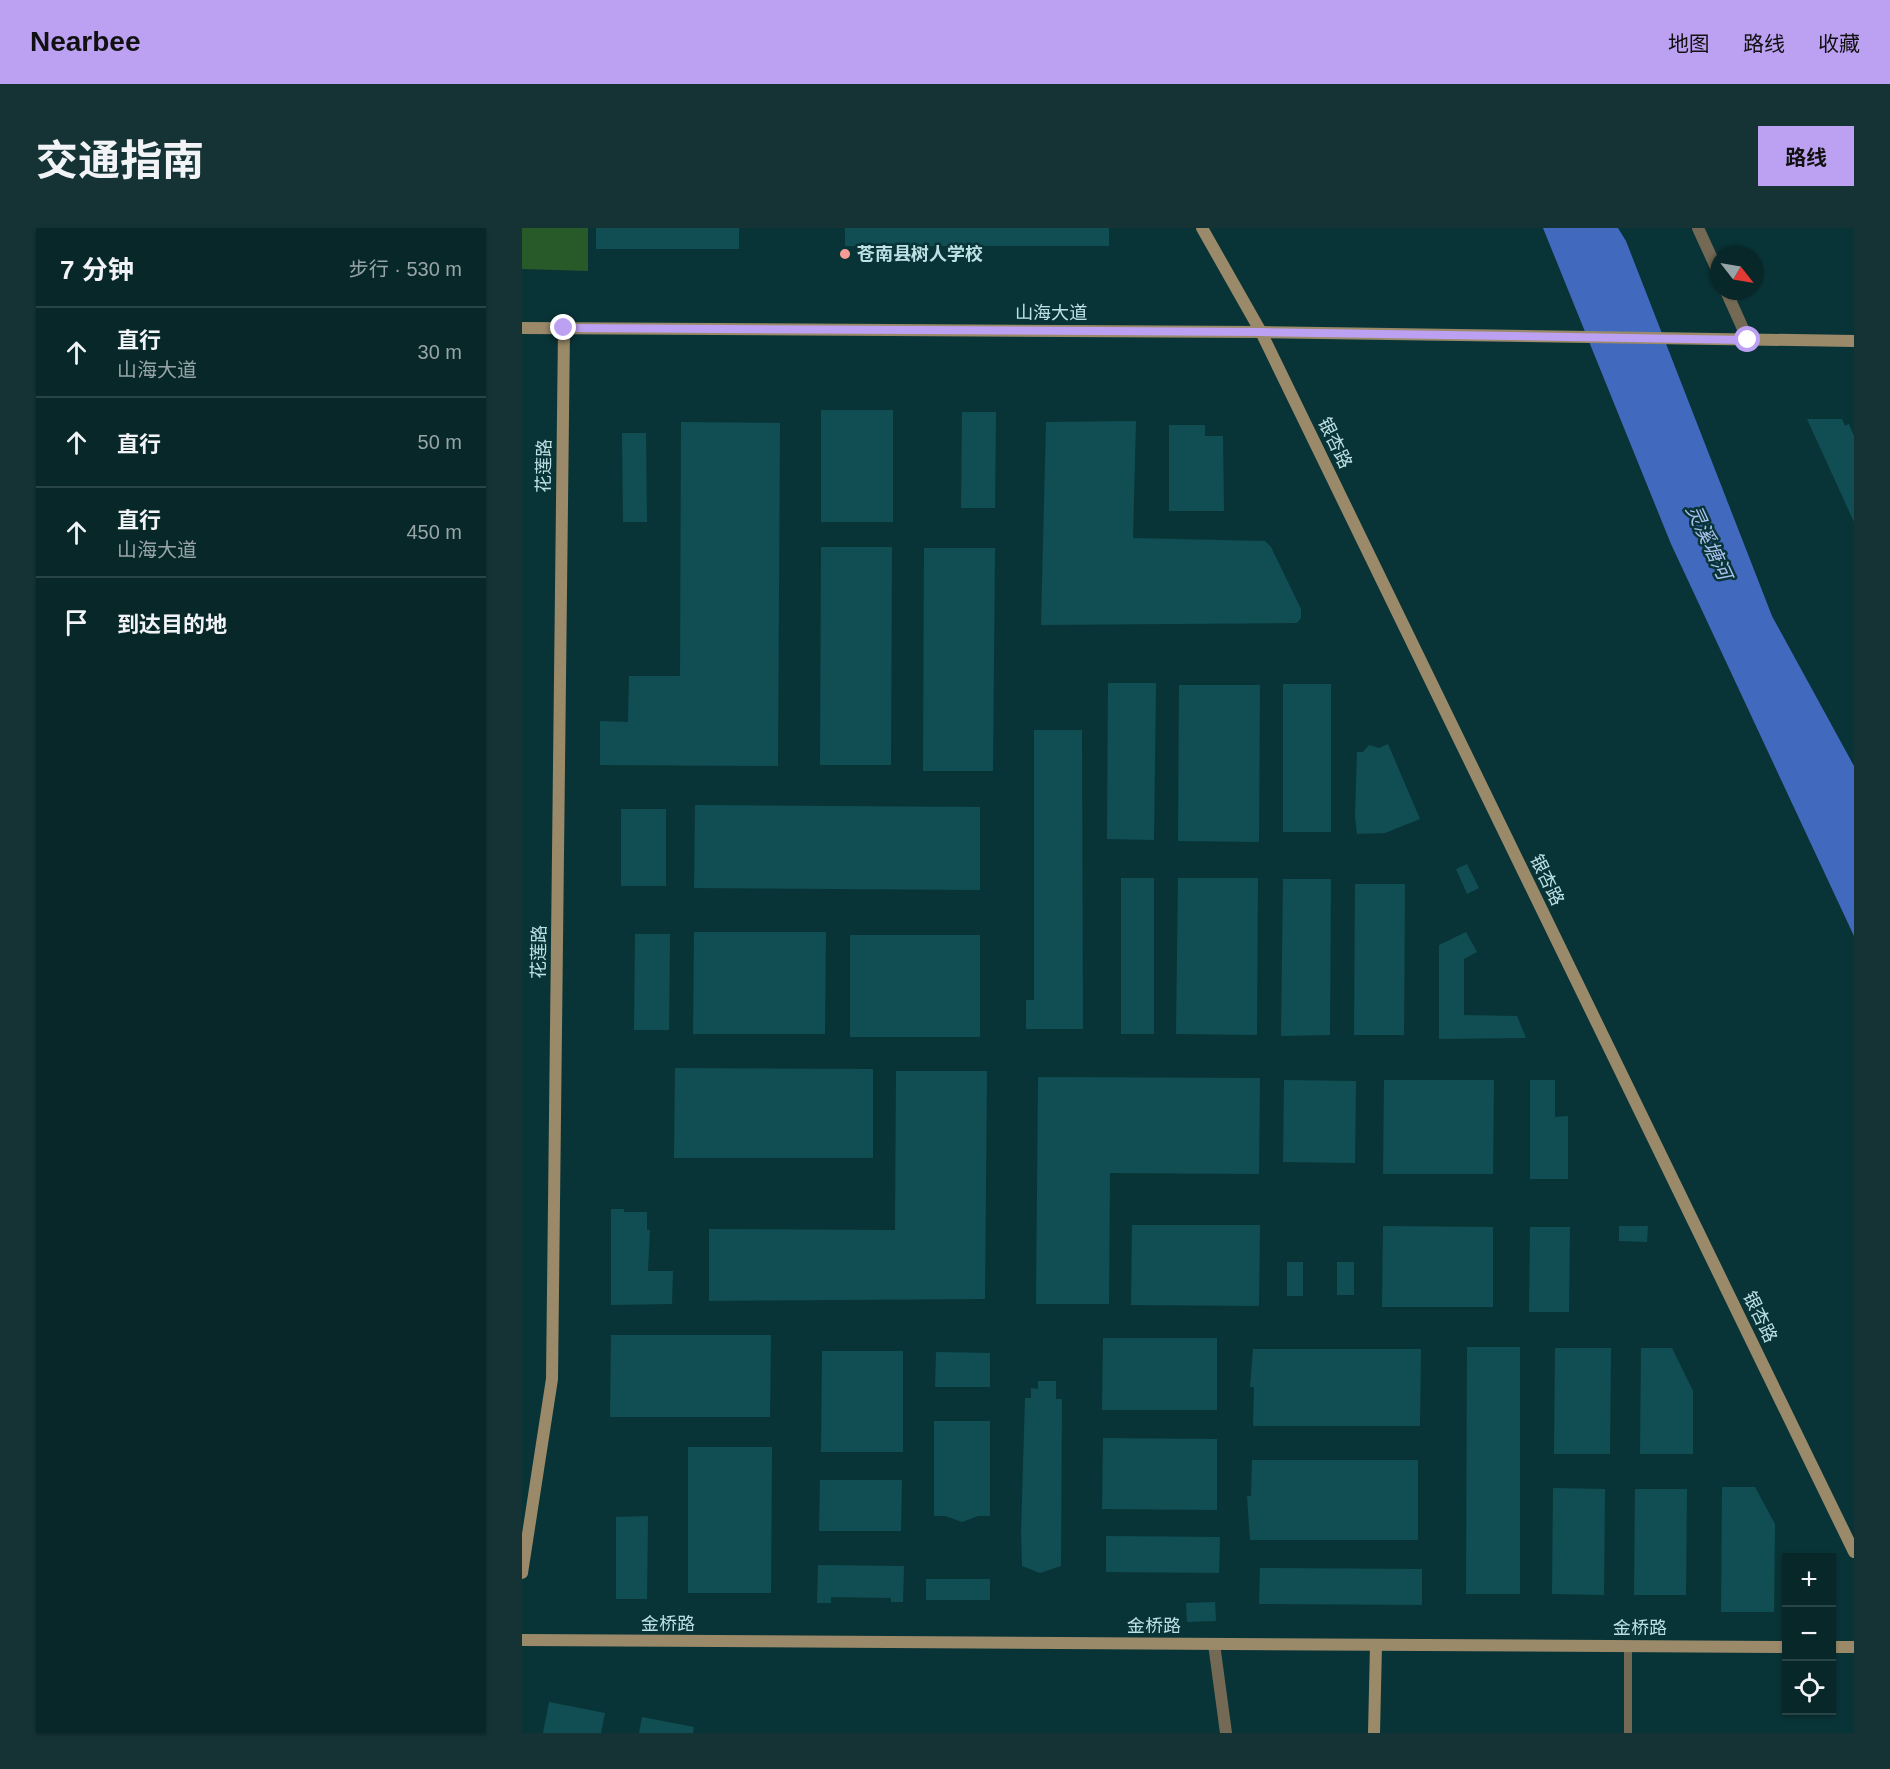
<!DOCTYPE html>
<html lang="zh">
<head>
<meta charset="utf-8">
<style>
  :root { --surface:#072729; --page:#153335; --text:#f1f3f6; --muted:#98a5a8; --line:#284446; --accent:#bca0f2 }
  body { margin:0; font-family:Helvetica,"Noto Sans SC",sans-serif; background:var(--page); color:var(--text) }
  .controls { position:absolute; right:18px; bottom:18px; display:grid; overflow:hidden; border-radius:0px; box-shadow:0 2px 4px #0004 }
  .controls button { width:54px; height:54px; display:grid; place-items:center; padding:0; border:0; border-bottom:2px solid var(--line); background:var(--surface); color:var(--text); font:30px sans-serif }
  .compass { position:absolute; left:1188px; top:18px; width:54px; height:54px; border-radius:50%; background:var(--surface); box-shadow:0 2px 4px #0004; rotate:121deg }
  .stop { position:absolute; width:18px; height:18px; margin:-14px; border:4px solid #bca0f2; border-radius:50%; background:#fff }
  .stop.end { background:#bca0f2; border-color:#fff; box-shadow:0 2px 6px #0008 }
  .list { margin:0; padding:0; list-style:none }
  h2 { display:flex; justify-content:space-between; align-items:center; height:78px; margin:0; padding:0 24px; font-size:26px }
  h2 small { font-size:20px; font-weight:400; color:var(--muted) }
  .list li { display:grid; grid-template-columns:39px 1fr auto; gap:18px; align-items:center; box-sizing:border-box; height:90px; padding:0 24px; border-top:2px solid var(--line) }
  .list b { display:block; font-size:22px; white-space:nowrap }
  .list p { margin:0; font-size:20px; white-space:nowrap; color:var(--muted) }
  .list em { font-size:20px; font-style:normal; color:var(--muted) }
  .icon { flex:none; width:33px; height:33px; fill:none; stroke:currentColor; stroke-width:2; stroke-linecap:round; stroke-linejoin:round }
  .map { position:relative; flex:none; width:1332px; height:1505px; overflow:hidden; border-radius:0px }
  header { display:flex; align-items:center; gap:36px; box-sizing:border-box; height:84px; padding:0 30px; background:var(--accent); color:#111 }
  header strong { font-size:28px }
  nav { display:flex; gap:33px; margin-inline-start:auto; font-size:21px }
  .intro { display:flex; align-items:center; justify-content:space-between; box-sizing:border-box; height:144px; padding:0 36px }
  h1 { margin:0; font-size:42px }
  .button { padding:15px 27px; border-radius:0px; background:var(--accent); color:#111; font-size:21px; font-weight:700 }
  main { display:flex; gap:36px; padding:0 36px }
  aside { flex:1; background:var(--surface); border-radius:0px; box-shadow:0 2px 4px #0004 }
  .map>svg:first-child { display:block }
</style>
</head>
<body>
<header>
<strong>Nearbee</strong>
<nav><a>地图</a><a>路线</a><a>收藏</a></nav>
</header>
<div class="intro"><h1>交通指南</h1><a class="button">路线</a></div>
<main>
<aside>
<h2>7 分钟<small>步行 · 530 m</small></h2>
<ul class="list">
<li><svg class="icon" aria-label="ahead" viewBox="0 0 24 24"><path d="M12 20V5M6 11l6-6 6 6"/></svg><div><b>直行</b><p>山海大道</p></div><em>30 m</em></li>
<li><svg class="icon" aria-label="ahead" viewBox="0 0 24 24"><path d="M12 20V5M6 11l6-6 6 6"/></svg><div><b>直行</b></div><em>50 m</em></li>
<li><svg class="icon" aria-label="ahead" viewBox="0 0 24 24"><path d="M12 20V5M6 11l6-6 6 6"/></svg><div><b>直行</b><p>山海大道</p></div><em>450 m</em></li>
<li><svg class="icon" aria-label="arrive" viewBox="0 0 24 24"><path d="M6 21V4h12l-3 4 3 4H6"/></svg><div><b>到达目的地</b></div></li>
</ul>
</aside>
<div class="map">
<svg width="1332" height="1505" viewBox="0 0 1332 1505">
  <rect width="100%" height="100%" fill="#093437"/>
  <polygon fill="#285928" points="0,0 66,0 66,43 0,41"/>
  <polygon fill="#4169be" points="1021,0 1096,0 1104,13 1250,388 1332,538 1332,708 1149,316"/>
  <g fill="#104e53">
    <rect x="74" y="0" width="143" height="21"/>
    <rect x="323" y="0" width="264" height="18"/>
    <rect x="299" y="182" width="72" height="112"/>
    <polygon points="440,184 474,184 473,280 439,280"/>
    <polygon points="1285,191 1320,191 1323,198 1327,196 1332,208 1332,294"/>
    <polygon points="614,193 611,310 743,313 749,319 779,381 779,390 775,395 519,397 524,194"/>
    <polygon points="159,194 258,195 256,538 78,537 78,493 106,494 107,448 158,448"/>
    <polygon points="647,197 683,197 683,208 701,208 702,283 647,283"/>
    <polygon points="100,205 124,205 125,294 101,294"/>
    <polygon points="299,319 370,319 369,537 298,537"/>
    <polygon points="402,320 473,320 471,543 401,543"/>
    <polygon points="586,455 634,455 632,612 585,611"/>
    <rect x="761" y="456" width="48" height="148"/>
    <polygon points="657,457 738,457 737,614 656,613"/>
    <polygon points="512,502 560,502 561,801 504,801 504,772 512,772"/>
    <polygon points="866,516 898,591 863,605 835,606 833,589 835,524 841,524 847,517 857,520"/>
    <polygon points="173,577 458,579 458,662 172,660"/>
    <rect x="99" y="581" width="45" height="77"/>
    <polygon points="945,636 957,660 945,666 934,641"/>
    <rect x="599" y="650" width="33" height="156"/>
    <polygon points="656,650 736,650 735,807 654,806"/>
    <polygon points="761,651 809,651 808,807 759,808"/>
    <polygon points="833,656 883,656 882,807 832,807"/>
    <polygon points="172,704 304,704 303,806 171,806"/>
    <polygon points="944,704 955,724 942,731 942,787 995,788 1004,810 917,811 917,717"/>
    <polygon points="113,706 148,706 147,802 112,802"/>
    <rect x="328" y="707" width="130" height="102"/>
    <polygon points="153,840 351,841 351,930 152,930"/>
    <polygon points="374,843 465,843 463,1071 187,1073 187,1001 373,1002"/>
    <polygon points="516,849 738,850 737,946 588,945 587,1076 514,1076"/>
    <polygon points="762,852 834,853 833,935 761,934"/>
    <polygon points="862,852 972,852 971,946 861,946"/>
    <polygon points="1008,852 1033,852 1033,889 1046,888 1046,951 1008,951"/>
    <polygon points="89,981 102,981 102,984 125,984 125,1002 128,1002 126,1043 151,1043 150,1076 89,1077"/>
    <polygon points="610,997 738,997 737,1078 609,1077"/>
    <polygon points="861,998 971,999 971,1079 860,1079"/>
    <polygon points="1097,998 1126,998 1125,1014 1097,1013"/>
    <polygon points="1008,999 1048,999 1047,1084 1007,1084"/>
    <rect x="765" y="1034" width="16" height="34"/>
    <rect x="815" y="1034" width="17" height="33"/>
    <polygon points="89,1107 249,1107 248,1189 88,1189"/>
    <polygon points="581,1110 695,1110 695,1182 580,1182"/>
    <polygon points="945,1119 998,1119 998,1366 944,1366"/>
    <polygon points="1033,1120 1089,1120 1088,1226 1032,1226"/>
    <polygon points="1119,1120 1150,1120 1171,1163 1171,1226 1118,1226"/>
    <polygon points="731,1121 899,1121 898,1198 731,1198 732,1159 728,1159"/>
    <polygon points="300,1123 381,1123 381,1224 299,1224"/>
    <polygon points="414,1124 468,1125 468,1159 413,1159"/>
    <polygon points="516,1153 534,1153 534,1171 540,1171 539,1338 518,1345 500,1338 499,1305 503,1170 509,1170 509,1160 516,1161"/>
    <polygon points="412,1193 468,1193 468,1288 456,1288 440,1294 423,1288 412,1288"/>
    <polygon points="581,1210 695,1211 695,1282 580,1281"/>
    <polygon points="166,1219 250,1219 249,1365 166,1365"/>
    <polygon points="730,1232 896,1232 896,1312 728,1312 725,1268 729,1268"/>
    <polygon points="298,1252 380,1252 379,1303 297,1303"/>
    <polygon points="1200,1259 1233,1259 1253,1296 1252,1384 1199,1384"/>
    <polygon points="1031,1260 1083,1261 1082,1367 1030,1366"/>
    <polygon points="1113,1261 1165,1261 1164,1367 1112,1367"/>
    <polygon points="126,1288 125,1371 94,1371 94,1289"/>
    <polygon points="584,1308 698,1309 697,1345 584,1344"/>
    <polygon points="296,1337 382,1338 381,1374 369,1374 369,1370 309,1369 309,1375 295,1375"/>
    <polygon points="738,1340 900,1341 900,1377 737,1376"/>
    <rect x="404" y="1351" width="64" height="21"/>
    <polygon points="693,1374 694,1393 665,1394 664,1375"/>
    <polygon points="27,1474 83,1485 79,1505 21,1505"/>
    <polygon points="120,1489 172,1499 171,1505 117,1505"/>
  </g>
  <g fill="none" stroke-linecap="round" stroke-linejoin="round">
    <polyline stroke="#746954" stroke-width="8" points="1106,1418 1106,1505"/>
    <g stroke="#746954" stroke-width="12">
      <polyline points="1176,0 1197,46"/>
      <polyline points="1204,63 1226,112"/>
      <polyline points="692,1416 704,1505"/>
    </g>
    <g stroke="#9b8a69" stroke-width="12">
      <polyline points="680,0 739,104 1332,1324"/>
      <polyline points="0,100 739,104 1332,113"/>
      <polyline points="0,1345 30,1151 42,100"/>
      <polyline points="0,1412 1264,1419"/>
      <polyline points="1310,1419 1332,1419"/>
      <polyline points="852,1505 854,1417"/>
    </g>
  </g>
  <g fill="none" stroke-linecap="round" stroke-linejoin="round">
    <polyline stroke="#bca0f2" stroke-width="8" points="42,100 739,104 1226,112"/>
  </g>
  <circle fill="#f59c96" stroke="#093437" stroke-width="2" cx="323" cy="26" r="6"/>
  <g text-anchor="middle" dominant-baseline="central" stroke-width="5" stroke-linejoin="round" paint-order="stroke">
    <g font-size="18" font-weight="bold" fill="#bde1e4" stroke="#093437" text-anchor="start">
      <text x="335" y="26">苍南县树人学校</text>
    </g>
    <g font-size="18" fill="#bde1e4" stroke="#093437">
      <text x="529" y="85">山海大道</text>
      <text transform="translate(813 215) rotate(64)">银杏路</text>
      <text transform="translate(22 238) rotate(-89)">花莲路</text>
      <text transform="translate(1025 652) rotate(64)">银杏路</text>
      <text transform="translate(17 724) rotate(-89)">花莲路</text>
      <text transform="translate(1238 1089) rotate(64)">银杏路</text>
      <text x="146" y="1396">金桥路</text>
      <text x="632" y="1398">金桥路</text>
      <text x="1118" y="1400">金桥路</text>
    </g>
    <g font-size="20" font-style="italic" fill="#aac1ee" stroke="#093437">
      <text transform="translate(1187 314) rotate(65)">灵溪塘河</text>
    </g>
  </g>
</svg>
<div class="controls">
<button>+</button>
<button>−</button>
<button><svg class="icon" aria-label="locate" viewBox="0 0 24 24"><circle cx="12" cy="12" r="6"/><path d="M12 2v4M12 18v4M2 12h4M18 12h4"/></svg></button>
</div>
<svg class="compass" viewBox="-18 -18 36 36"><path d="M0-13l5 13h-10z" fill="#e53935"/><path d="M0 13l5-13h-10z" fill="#98a5a8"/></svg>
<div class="stop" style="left:1226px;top:112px"></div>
<div class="stop end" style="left:42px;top:100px"></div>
</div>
</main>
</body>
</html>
